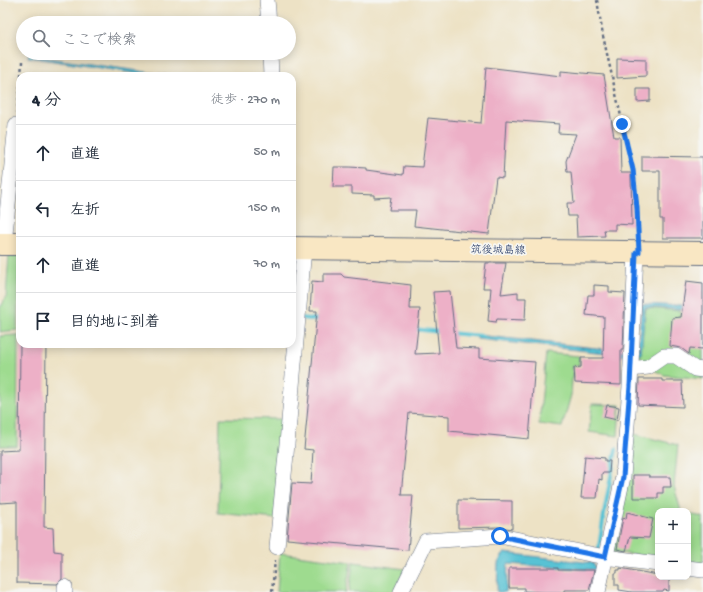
<!DOCTYPE html>
<html lang="ja">
<head>
<meta charset="utf-8">
<style>
  :root { --surface:#fff; --page:#f6f6f7; --text:#1f2937; --muted:#747a83; --line:#e0e1e3 }
  body { margin:0; font-family:"Gochi Hand","Klee One",sans-serif; background:var(--page); color:var(--text) }
  .controls { position:absolute; right:12px; bottom:12px; display:grid; overflow:hidden; border-radius:8px; box-shadow:0 2px 10px #0003 }
  .controls button { width:36px; height:36px; display:grid; place-items:center; padding:0; border:0; border-bottom:1px solid var(--line); background:var(--surface); color:var(--text); font:20px sans-serif }
  .stop { position:absolute; width:12px; height:12px; margin:-9px; border:3px solid #1a73e8; border-radius:50%; background:#fff }
  .stop.end { background:#1a73e8; border-color:#fff; box-shadow:0 1px 4px #0008 }
  .list { margin:0; padding:0; list-style:none }
  h2 { display:flex; justify-content:space-between; align-items:center; height:52px; margin:0; padding:0 16px; font-size:17px }
  h2 small { font-size:13px; font-weight:400; color:var(--muted) }
  .list li { display:grid; grid-template-columns:26px 1fr auto; gap:12px; align-items:center; box-sizing:border-box; height:56px; padding:0 16px; border-top:1px solid var(--line) }
  .list b { display:block; font-size:15px; white-space:nowrap }
  .list em { font-size:13px; font-style:normal; color:var(--muted) }
  .icon { flex:none; width:22px; height:22px; fill:none; stroke:currentColor; stroke-width:2; stroke-linecap:round; stroke-linejoin:round }
  .map { position:relative; flex:none; width:703px; height:592px; overflow:hidden }
  .search { position:absolute; background:var(--surface); box-shadow:0 2px 10px #0003; left:16px; top:16px; width:280px; height:44px; display:flex; align-items:center; gap:10px; box-sizing:border-box; padding:0 14px; border-radius:22px; color:var(--muted); font-size:15px }
  .panel { position:absolute; background:var(--surface); box-shadow:0 2px 10px #0003; left:16px; top:72px; width:280px; height:276px; border-radius:12px }
  .map>svg:first-child { display:block }
</style>
</head>
<body>
<div class="map">
<svg width="703" height="592" viewBox="0 0 703 592">
  <rect width="100%" height="100%" fill="#f6f6f2"/>
  <filter id="ink" filterUnits="userSpaceOnUse"><feTurbulence type="fractalNoise" baseFrequency=".025" numOctaves="2"/><feDisplacementMap in="SourceGraphic" scale="8" xChannelSelector="R" yChannelSelector="G"/><feConvolveMatrix kernelMatrix="1 2 1 2 8 2 1 2 1" color-interpolation-filters="sRGB"/></filter>
  <filter id="wash" filterUnits="userSpaceOnUse"><feTurbulence type="fractalNoise" baseFrequency=".012" numOctaves="4" result="noise"/><feDisplacementMap in="SourceGraphic" scale="16" xChannelSelector="R" yChannelSelector="G"/><feGaussianBlur stdDeviation="0.9" result="paint"/><feColorMatrix in="noise" values="0 0 0 0 0 0 0 0 0 0 0 0 0 0 0 0 0 1.4 0 .05"/><feComposite in="paint" operator="in"/></filter>
  <g filter="url(#wash)">
    <rect width="100%" height="100%" fill="#ede2c5"/>
    <g fill="#9edb8f" stroke="#5c8576">
      <polygon points="19,252 17,330 0,332 0,306 6,298 9,253"/>
      <polygon points="646,308 703,313 703,379 664,375 638,362"/>
      <polygon points="18,335 17,446 0,446 0,336"/>
      <polygon points="546,353 579,356 579,365 573,366 571,395 562,427 539,424"/>
      <polygon points="592,404 620,405 618,436 589,432"/>
      <polygon points="220,418 282,419 276,519 218,513"/>
      <polygon points="630,433 678,445 674,486 681,511 658,511 658,558 612,552"/>
      <polygon points="688,514 703,517 703,565 688,563"/>
      <polygon points="280,553 351,562 346,592 277,592"/>
      <polygon points="353,562 405,569 394,592 349,592"/>
    </g>
    <g fill="#58c2d4" stroke="#3a7899">
      <polygon points="29,53 32,53 34,56 174,76 152,76 28,57"/>
      <polygon points="642,304 703,307 703,311 645,307 641,354 637,354"/>
      <polygon points="477,335 624,351 624,355 477,339"/>
      <polygon points="504,553 593,563 597,570 508,564 506,592 497,592 498,563"/>
    </g>
    <g fill="none" stroke-linecap="round" stroke-linejoin="round">
      <g stroke="#58c2d4" stroke-width="4">
        <polyline points="300,318 321,320"/>
        <polyline points="413,329 441,332"/>
        <polyline points="449,333 482,336"/>
        <polyline points="598,553 605,508 616,449"/>
      </g>
    </g>
    <g id="blocks">
      <g fill="#edb0c7">
        <polygon points="617,58 646,59 646,76 617,78"/>
        <polygon points="486,67 561,76 561,71 604,75 614,137 620,137 621,173 631,173 632,225 615,224 615,230 604,230 605,236 577,237 576,216 568,216 567,203 574,203 571,172 567,172 566,161 576,134 558,133 559,124 506,120 503,178 496,177 489,234 414,226 416,210 389,210 391,197 374,198 374,195 352,194 352,187 333,187 334,167 349,167 366,168 366,170 403,175 404,166 422,167 428,118 481,123"/>
        <polygon points="637,89 650,89 650,101 637,102"/>
        <polygon points="642,156 703,157 703,238 663,238 663,219 660,219 660,171 642,171"/>
        <polygon points="486,263 506,263 501,294 518,292 518,298 526,298 525,320 497,319 496,322 488,321 491,288 483,288"/>
        <polygon points="323,274 341,274 344,277 411,285 410,309 420,309 415,354 439,353 433,292 450,291 456,348 479,349 479,358 535,362 529,439 449,431 449,416 409,413 401,495 413,495 408,550 287,539 292,483 311,484 313,450 304,449 317,311 310,311 312,281 323,282"/>
        <polygon points="686,281 703,283 703,349 690,348 689,354 681,348 670,346 672,318 681,317"/>
        <polygon points="594,285 609,286 609,292 625,293 623,350 621,350 621,385 575,383 574,368 581,367 581,358 603,358 604,317 586,315 588,295 594,295"/>
        <polygon points="20,344 46,344 44,527 53,528 54,551 62,552 62,579 57,584 17,583 17,502 0,503 0,451 19,450"/>
        <polygon points="639,379 662,379 662,381 682,381 683,407 638,405"/>
        <polygon points="607,405 619,407 617,420 604,417"/>
        <polygon points="585,456 605,458 605,461 610,461 609,473 602,473 602,480 599,479 597,498 581,498"/>
        <polygon points="633,475 649,475 649,477 670,477 671,487 663,487 663,493 658,493 658,498 633,498"/>
        <polygon points="458,500 512,501 512,529 500,527 458,528"/>
        <polygon points="627,512 653,519 649,538 630,537 626,551 617,549 623,518 626,519"/>
        <polygon points="509,568 558,568 558,570 594,570 589,590 564,590 564,592 543,592 524,591 524,588 509,588"/>
        <polygon points="620,568 658,575 658,577 669,577 669,591 664,590 663,592 632,592 619,590 619,585 615,585 615,573 617,573 617,570 620,570"/>
      </g>
    </g>
  </g>
  <g filter="url(#ink)">
    <use href="#blocks" fill-opacity="0" stroke="#646e82" stroke-width="1"/>
    <g fill="none" stroke-linecap="round" stroke-linejoin="round">
      <defs>
        <g id="minor">
          <polyline points="267,0 269,23"/>
          <polyline points="270,53 271,76"/>
          <polyline points="4,244 16,125"/>
          <polyline points="631,369 648,367 664,356 676,356 695,369 703,370"/>
          <polyline points="277,547 287,444 304,248"/>
          <polyline points="688,568 703,570"/>
          <polyline points="65,592 65,587"/>
          <polyline points="401,592 426,541 500,536 605,557 658,564"/>
          <polyline points="598,592 623,477 630,386 636,253"/>
        </g>
        <g id="secondary">
          <polyline points="0,244 20,244"/>
          <polyline points="292,248 703,253"/>
        </g>
      </defs>
      <use href="#minor" stroke="#646e82" stroke-width="16"/>
      <use href="#secondary" stroke="#646e82" stroke-width="24"/>
      <g stroke="#646e82" stroke-width="2.5" stroke-dasharray="3 3" stroke-linecap="butt">
        <polyline points="597,0 603,36 633,170 637,208 638,235"/>
        <polyline points="21,76 22,62"/>
        <polyline points="17,113 20,86"/>
        <polyline points="272,592 275,560"/>
      </g>
      <use href="#minor" stroke="#fff" stroke-width="15"/>
      <use href="#secondary" stroke="#f9e7c3" stroke-width="22"/>
    </g>
  </g>
  <g fill="none" stroke-linecap="round" stroke-linejoin="round" filter="url(#ink)">
    <polyline stroke="#1a73e8" stroke-width="5" points="500,536 605,557 623,477 630,386 636,253 639,252 637,208 633,170 622,124"/>
  </g>
  <g text-anchor="middle" dominant-baseline="central" stroke-width="3.5" stroke-linejoin="round" paint-order="stroke">
    <g font-size="11" fill="#1b2f5e" stroke="#f6f6f2">
      <text transform="translate(498 251) rotate(1)">筑後城島線</text>
    </g>
  </g>
</svg>
<div class="controls">
<button>+</button>
<button>−</button>
</div>
<div class="stop" style="left:500px;top:536px"></div>
<div class="stop end" style="left:622px;top:124px"></div>
<div class="search"><svg class="icon" aria-label="search" viewBox="0 0 24 24"><circle cx="10" cy="10" r="6"/><path d="M15 15l6 6"/></svg>ここで検索</div>
<section class="panel">
<h2>4 分<small>徒歩 · 270 m</small></h2>
<ul class="list">
<li><svg class="icon" aria-label="ahead" viewBox="0 0 24 24"><path d="M12 20V5M6 11l6-6 6 6"/></svg><div><b>直進</b></div><em>50 m</em></li>
<li><svg class="icon" aria-label="left" viewBox="0 0 24 24"><path d="M17 20v-9H6M10 6l-5 5 5 5"/></svg><div><b>左折</b></div><em>150 m</em></li>
<li><svg class="icon" aria-label="ahead" viewBox="0 0 24 24"><path d="M12 20V5M6 11l6-6 6 6"/></svg><div><b>直進</b></div><em>70 m</em></li>
<li><svg class="icon" aria-label="arrive" viewBox="0 0 24 24"><path d="M6 21V4h12l-3 4 3 4H6"/></svg><div><b>目的地に到着</b></div></li>
</ul>
</section>
</div>
</body>
</html>
